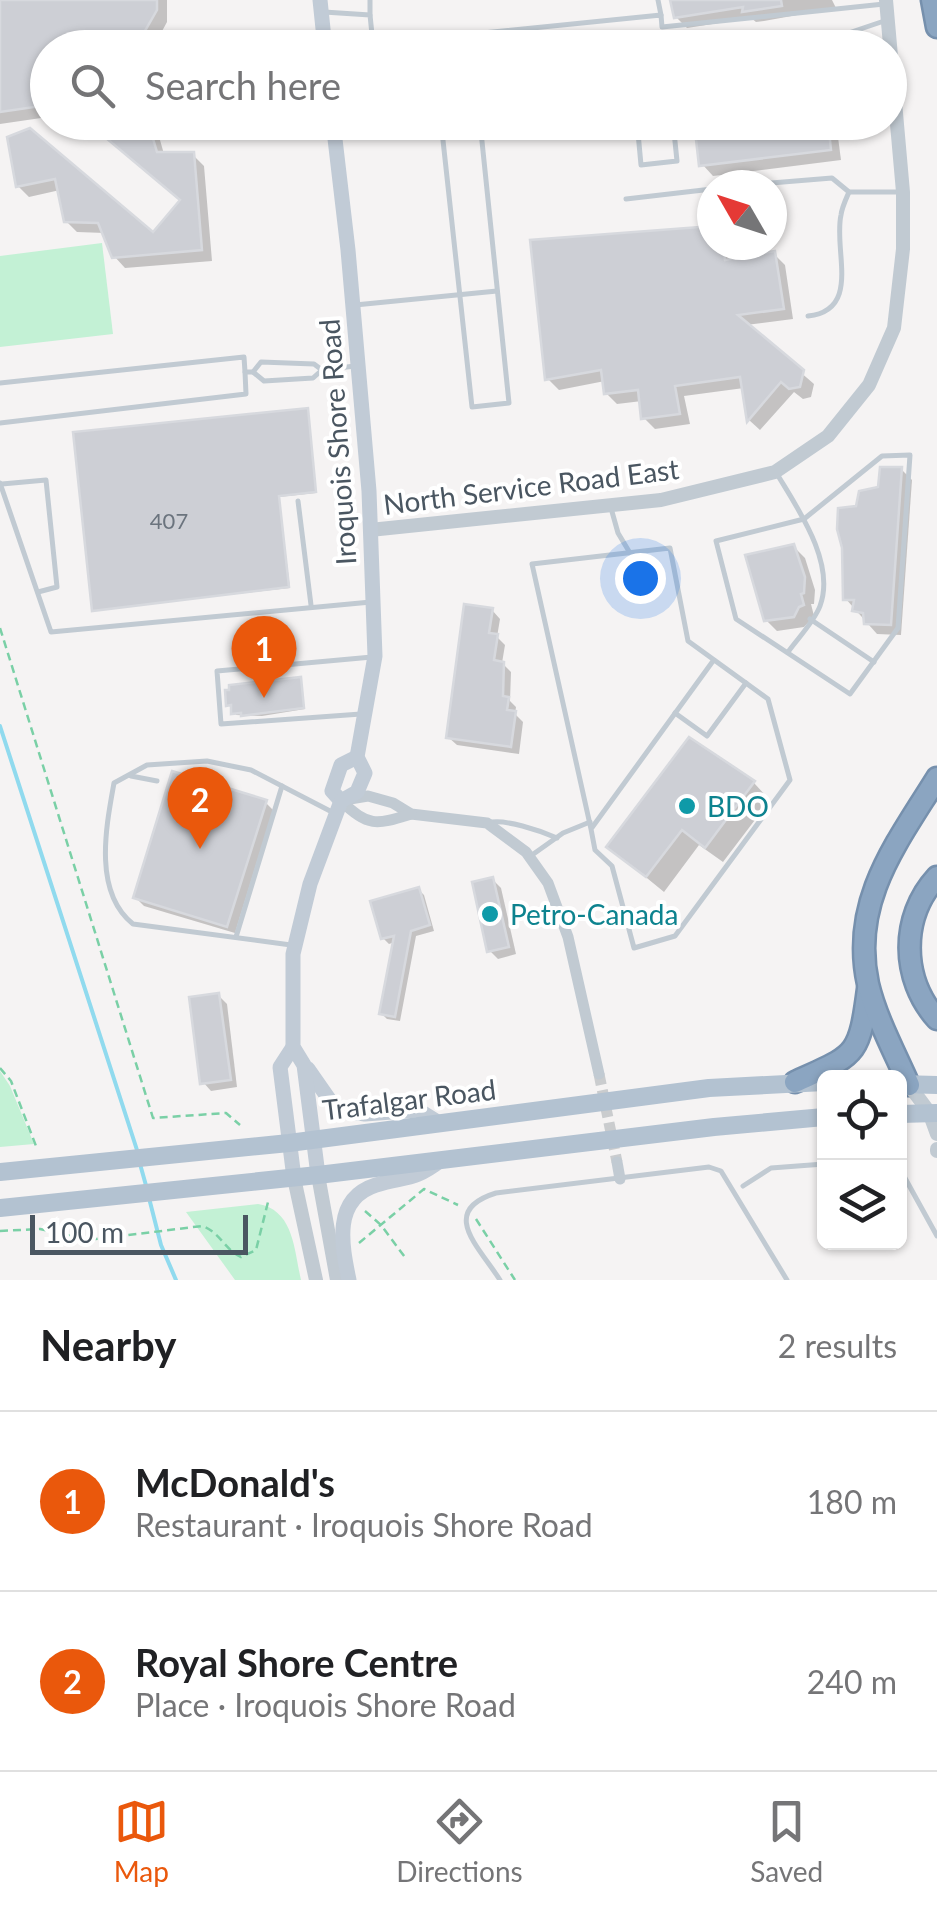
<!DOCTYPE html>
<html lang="en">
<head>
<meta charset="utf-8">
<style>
  :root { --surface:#fff; --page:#f6f6f6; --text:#202124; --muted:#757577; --line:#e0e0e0; --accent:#ea580c }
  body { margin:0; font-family:Lato,sans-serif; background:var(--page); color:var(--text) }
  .controls { position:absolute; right:30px; bottom:30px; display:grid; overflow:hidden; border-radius:15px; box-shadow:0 2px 8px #0004 }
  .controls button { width:90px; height:90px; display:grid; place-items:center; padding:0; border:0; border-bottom:2px solid var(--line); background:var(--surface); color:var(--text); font:50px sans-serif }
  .compass { position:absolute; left:697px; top:170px; width:90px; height:90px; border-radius:50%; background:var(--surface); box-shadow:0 2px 8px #0004; rotate:309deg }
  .scale { position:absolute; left:30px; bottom:25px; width:218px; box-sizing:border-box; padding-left:10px; border:5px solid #4a5661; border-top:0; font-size:28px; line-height:35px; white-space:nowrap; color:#4a5661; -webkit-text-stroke:8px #fff; paint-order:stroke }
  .you { position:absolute; left:640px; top:578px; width:35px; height:35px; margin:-25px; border:8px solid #fff; border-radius:50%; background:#1a73e8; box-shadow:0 0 0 15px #1a73e833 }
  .badge { display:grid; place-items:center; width:65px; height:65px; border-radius:50%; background:var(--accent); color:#fff; font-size:32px; font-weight:700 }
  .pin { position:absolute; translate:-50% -82px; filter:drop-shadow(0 2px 5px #0008) }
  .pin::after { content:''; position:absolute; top:52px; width:35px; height:30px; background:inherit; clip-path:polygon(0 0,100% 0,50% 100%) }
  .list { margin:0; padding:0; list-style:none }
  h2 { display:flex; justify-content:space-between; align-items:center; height:130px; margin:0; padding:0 40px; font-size:42px }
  h2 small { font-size:32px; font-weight:400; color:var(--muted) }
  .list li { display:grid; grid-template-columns:65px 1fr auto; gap:30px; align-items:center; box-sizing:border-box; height:180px; padding:0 40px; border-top:2px solid var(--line) }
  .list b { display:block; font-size:38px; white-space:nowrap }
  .list p { margin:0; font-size:32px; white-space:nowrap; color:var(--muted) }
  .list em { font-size:32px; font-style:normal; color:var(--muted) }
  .icon { flex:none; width:55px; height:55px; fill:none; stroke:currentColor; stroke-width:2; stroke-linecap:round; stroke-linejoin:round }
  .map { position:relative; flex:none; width:937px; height:1280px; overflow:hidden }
  .search { position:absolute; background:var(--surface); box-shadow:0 2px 8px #0004; left:30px; right:30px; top:30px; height:110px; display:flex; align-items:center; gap:25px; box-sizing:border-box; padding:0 35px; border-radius:55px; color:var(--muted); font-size:38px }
  .sheet { height:490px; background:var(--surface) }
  nav { display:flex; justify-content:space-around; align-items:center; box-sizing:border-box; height:140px; border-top:2px solid var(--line); background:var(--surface); font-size:28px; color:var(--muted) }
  nav a { display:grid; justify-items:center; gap:5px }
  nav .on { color:var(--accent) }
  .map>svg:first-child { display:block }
</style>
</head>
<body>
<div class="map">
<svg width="937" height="1280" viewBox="0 0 937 1280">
  <rect width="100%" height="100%" fill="#f5f3f3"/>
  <g fill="#c3f1d5">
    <polygon points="102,243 113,334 0,347 0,256"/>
    <polygon points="0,1071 10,1086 34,1144 0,1147"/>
    <path d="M258,1204C294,1210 294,1250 301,1280H235L186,1212Z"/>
  </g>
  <g fill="#0003">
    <polygon points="0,0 167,0 167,22 153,48 48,48 48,117 0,124"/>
    <polygon points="673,0 832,0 836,8 764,21 756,22 751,18 687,28 676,17"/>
    <polygon points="148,122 158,133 164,154 193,155 204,166 212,261 125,268 114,256 105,233 77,232 66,221 60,190 29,197 18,186 10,139 154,235 183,201 114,144"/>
    <polygon points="697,122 836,122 841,160 713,176 702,164"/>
    <polygon points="712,229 712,245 732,245 734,261 774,254 785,265 793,319 746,325 814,384 811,397 803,399 794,392 760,430 749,420 744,388 684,396 690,424 655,429 644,418 642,401 617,404 606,393 605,381 559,390 548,379"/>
    <polygon points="307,410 316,493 279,497 290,588 94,610"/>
    <polygon points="901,469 912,480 901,635 877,634 845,598 858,509"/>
    <polygon points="793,546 805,558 815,590 814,604 811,604 814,616 804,627 777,631 766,620"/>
    <polygon points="492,610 500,619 497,637 505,645 502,663 511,672 510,701 516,707 515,714 523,722 519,754 457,745 448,737"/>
    <polygon points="300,680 305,709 262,716 236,715 233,706 228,705"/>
    <polygon points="690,740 754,783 770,800 723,862 699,845 664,892 609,847"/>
    <polygon points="265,802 273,810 235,933 144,906 136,898"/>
    <polygon points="493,880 501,888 516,954 498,959 490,951"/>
    <polygon points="419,890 424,895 434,931 416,936 400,1021 387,1019 381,1013 395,942 389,944 383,938"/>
    <polygon points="219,996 227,1004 237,1087 211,1091 203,1082"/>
  </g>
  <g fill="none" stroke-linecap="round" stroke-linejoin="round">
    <g stroke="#90daee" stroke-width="4">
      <polyline points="0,726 137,1150"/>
      <polyline points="140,1164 147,1189"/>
      <polyline points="149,1198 161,1245 176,1280"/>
    </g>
  </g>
  <g fill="#cdcfd5" stroke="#d7d9de" stroke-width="2.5">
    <polygon points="0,0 157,0 157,10 141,38 149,48 48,48 48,105 0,112"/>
    <polygon points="670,0 781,0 782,6 742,12 743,7 674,18"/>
    <polygon points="101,122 148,122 157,152 194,152 202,250 112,258 98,223 64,222 55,179 16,187 7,137 30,128 153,232 180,200 100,133"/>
    <polygon points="694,122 828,122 831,150 699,166"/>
    <polygon points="712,226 712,245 723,245 725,260 775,251 784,309 738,315 804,370 800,387 789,389 781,382 747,422 740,377 675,386 680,414 641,419 638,390 604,394 601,370 545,380 530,240"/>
    <polygon points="308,408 316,492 279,496 289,587 92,611 73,432"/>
    <polygon points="880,467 902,467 891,625 864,624 863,613 852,611 854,600 843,600 842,548 837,529 838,508 856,506 859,491 878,487"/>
    <polygon points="794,544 805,577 804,593 801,594 804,605 799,607 794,617 764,621 745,555"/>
    <polygon points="464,604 493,608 489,633 498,634 494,660 504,662 503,696 509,697 507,710 516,711 511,747 446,738"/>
    <polygon points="301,677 304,708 241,716 241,713 231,714 231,705 226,706 225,690 229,690 229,685"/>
    <polygon points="689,737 755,781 705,848 682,830 646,877 606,847"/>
    <polygon points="172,771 267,800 227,927 133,898"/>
    <polygon points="493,877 509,947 487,952 472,882"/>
    <polygon points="419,887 430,925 411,931 395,1017 379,1014 394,936 381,939 370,901"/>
    <polygon points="219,993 231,1080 200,1084 189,997"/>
  </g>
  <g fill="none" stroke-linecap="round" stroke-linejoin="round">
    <polyline stroke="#caccce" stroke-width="11" stroke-dasharray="11 5.5" stroke-linecap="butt" points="599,1074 617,1162"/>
    <defs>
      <g id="motorway">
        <polyline points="932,0 937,27"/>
        <path d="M937,877C900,917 901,979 937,1019"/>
        <path d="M795,1082C856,1054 859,1058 868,989"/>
        <path d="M909,1085C895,1053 876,1018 868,984C850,902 896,844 937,778"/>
      </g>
    </defs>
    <use href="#motorway" stroke="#7690ad" stroke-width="25"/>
    <g stroke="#7ad0a6" stroke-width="2.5" stroke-dasharray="8 5" stroke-linecap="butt">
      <polyline points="0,628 153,1118 226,1113 240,1125"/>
      <polyline points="0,1068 11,1081 36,1146"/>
      <polyline points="365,1211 381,1225 407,1260"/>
      <polyline points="476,1219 515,1280"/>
      <path d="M0,1231L40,1229L88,1240L202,1226C220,1232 225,1250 241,1257L256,1250L268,1202"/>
      <polyline points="359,1243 424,1189 458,1205"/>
    </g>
    <g stroke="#c1cad2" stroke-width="5">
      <polyline points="658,0 661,15"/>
      <polyline points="324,12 370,15 373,44 661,15 662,27 884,4"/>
      <polyline points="370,15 370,0"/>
      <polyline points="744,48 825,41 887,20"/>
      <polyline points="441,122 472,407 509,403 480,122"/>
      <polyline points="637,122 641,165 677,161 673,122"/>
      <polyline points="747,185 832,178 849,192 900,192"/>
      <polyline points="626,199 712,189"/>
      <polyline points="355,305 497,291"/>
      <path d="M808,316C862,310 833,250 841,215C842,207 846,199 849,192"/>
      <polyline points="253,372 261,362 314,364 322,370"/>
      <polyline points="0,383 244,357 245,372 253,372 264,381 313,378 322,370 355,366"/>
      <polyline points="0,423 246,394 245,372"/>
      <polygon points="910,455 898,628 850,694 736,619 716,541 804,519 882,456"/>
      <path d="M777,474C798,509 836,563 820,606C814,622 798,638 788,652"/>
      <polyline points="0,483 51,632 371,602"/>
      <polyline points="2,484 46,480 57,587 38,592"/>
      <polyline points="298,501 311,605"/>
      <polyline points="611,508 618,533 630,553"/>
      <polyline points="810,619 874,662"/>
      <polyline points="675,713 707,736 746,683"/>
      <polyline points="361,714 221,724 217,671 372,657"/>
      <polyline points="131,776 157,781"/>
      <path d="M488,823C504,818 541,831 557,838"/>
      <polyline points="591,829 532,564 670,548 688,641 768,699 790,780 675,936 634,948 612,866 595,850 591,829 713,661"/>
      <polyline points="532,855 563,833 590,822"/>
      <polyline points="236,937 282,786"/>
      <path d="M291,945L133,924C93,892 106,827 114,783L147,765L207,761L251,770L332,812"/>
      <polyline points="900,1169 937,1236"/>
      <polyline points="743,1186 771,1168 824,1164"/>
      <path d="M500,1280C479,1247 438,1211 496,1193L709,1167L721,1171L787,1280"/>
    </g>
    <g stroke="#c1cad2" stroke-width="11">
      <polyline points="350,799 368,796 393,803 411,814 487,823 526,852 548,883 568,937 599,1074"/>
      <path d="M341,801C369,827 375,825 411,814"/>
      <polyline points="617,1162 620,1179"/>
    </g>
    <g stroke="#c1cad2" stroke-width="14">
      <polyline points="370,530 661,500 775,472 828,436 869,385 894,328 903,249 903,192 886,0"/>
      <polyline points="909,1085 929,1112 937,1134"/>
      <polyline points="937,1149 937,1151"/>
      <polyline points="318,1175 337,1280"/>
      <polyline points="294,1178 316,1280"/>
    </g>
    <g stroke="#c1cbd6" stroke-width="15">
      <polyline points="320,0 325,48"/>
      <polyline points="341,801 332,791 341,765 357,757"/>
      <polyline points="293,1047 280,1067 294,1178"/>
      <polyline points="308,1069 331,1102 345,1111 365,1114 418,1110 439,1123"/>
      <polyline points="318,1175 304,1065 293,1047 293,954 310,884 341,801 357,792 365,773 357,757 375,656 369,491 348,250 333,122"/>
      <path d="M349,1280C342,1246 332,1199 376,1185C406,1176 414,1181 441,1160"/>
    </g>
    <g stroke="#b3c2d1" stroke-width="18">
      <polyline points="900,1084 937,1085"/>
      <polyline points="900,1114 937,1113"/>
      <polyline points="0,1172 289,1143 709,1088 824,1082"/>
      <polyline points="0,1208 318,1175 714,1127 824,1117"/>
    </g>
    <use href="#motorway" stroke="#8ba5c1" stroke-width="20"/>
  </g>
  <g fill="#0f9aa8" stroke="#fff" stroke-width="4">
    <circle cx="687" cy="806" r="10"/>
    <circle cx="490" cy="914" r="10"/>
  </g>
  <g text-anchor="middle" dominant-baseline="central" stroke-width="8" stroke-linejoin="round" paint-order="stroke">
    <g font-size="22" fill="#6b747e">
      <text x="169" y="520">407</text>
    </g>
    <g font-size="28" fill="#4a5661" stroke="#fff">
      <text transform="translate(337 442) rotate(-94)">Iroquois Shore Road</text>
      <text transform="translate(531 486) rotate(-7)">North Service Road East</text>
      <text transform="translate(409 1099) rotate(-7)">Trafalgar Road</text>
    </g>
    <g font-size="28" fill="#0d838f" stroke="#fff" text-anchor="start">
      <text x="707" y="806">BDO</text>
      <text x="510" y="914">Petro-Canada</text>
    </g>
  </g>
</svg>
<div class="controls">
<button><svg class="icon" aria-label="locate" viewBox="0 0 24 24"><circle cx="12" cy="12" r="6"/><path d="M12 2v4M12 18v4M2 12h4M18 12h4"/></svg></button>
<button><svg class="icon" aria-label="layers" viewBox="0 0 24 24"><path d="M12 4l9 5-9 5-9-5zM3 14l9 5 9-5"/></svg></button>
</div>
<svg class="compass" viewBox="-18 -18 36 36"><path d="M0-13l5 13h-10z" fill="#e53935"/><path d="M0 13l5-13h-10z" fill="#757577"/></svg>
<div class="scale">100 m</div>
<div class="you"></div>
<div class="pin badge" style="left:264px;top:698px">1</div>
<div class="pin badge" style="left:200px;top:849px">2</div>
<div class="search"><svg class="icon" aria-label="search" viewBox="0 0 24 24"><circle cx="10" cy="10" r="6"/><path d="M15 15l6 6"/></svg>Search here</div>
</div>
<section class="sheet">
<h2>Nearby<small>2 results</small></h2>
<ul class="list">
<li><span class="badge">1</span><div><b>McDonald's</b><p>Restaurant · Iroquois Shore Road</p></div><em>180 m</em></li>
<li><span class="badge">2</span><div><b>Royal Shore Centre</b><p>Place · Iroquois Shore Road</p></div><em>240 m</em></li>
</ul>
</section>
<nav>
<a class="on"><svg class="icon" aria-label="map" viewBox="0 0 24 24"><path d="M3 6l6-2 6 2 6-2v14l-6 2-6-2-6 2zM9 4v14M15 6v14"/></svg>Map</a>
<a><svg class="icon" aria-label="directions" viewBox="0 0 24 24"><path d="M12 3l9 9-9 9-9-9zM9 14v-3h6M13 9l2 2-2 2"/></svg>Directions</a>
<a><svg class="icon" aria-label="saved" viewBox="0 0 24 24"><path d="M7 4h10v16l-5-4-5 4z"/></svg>Saved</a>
</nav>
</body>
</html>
